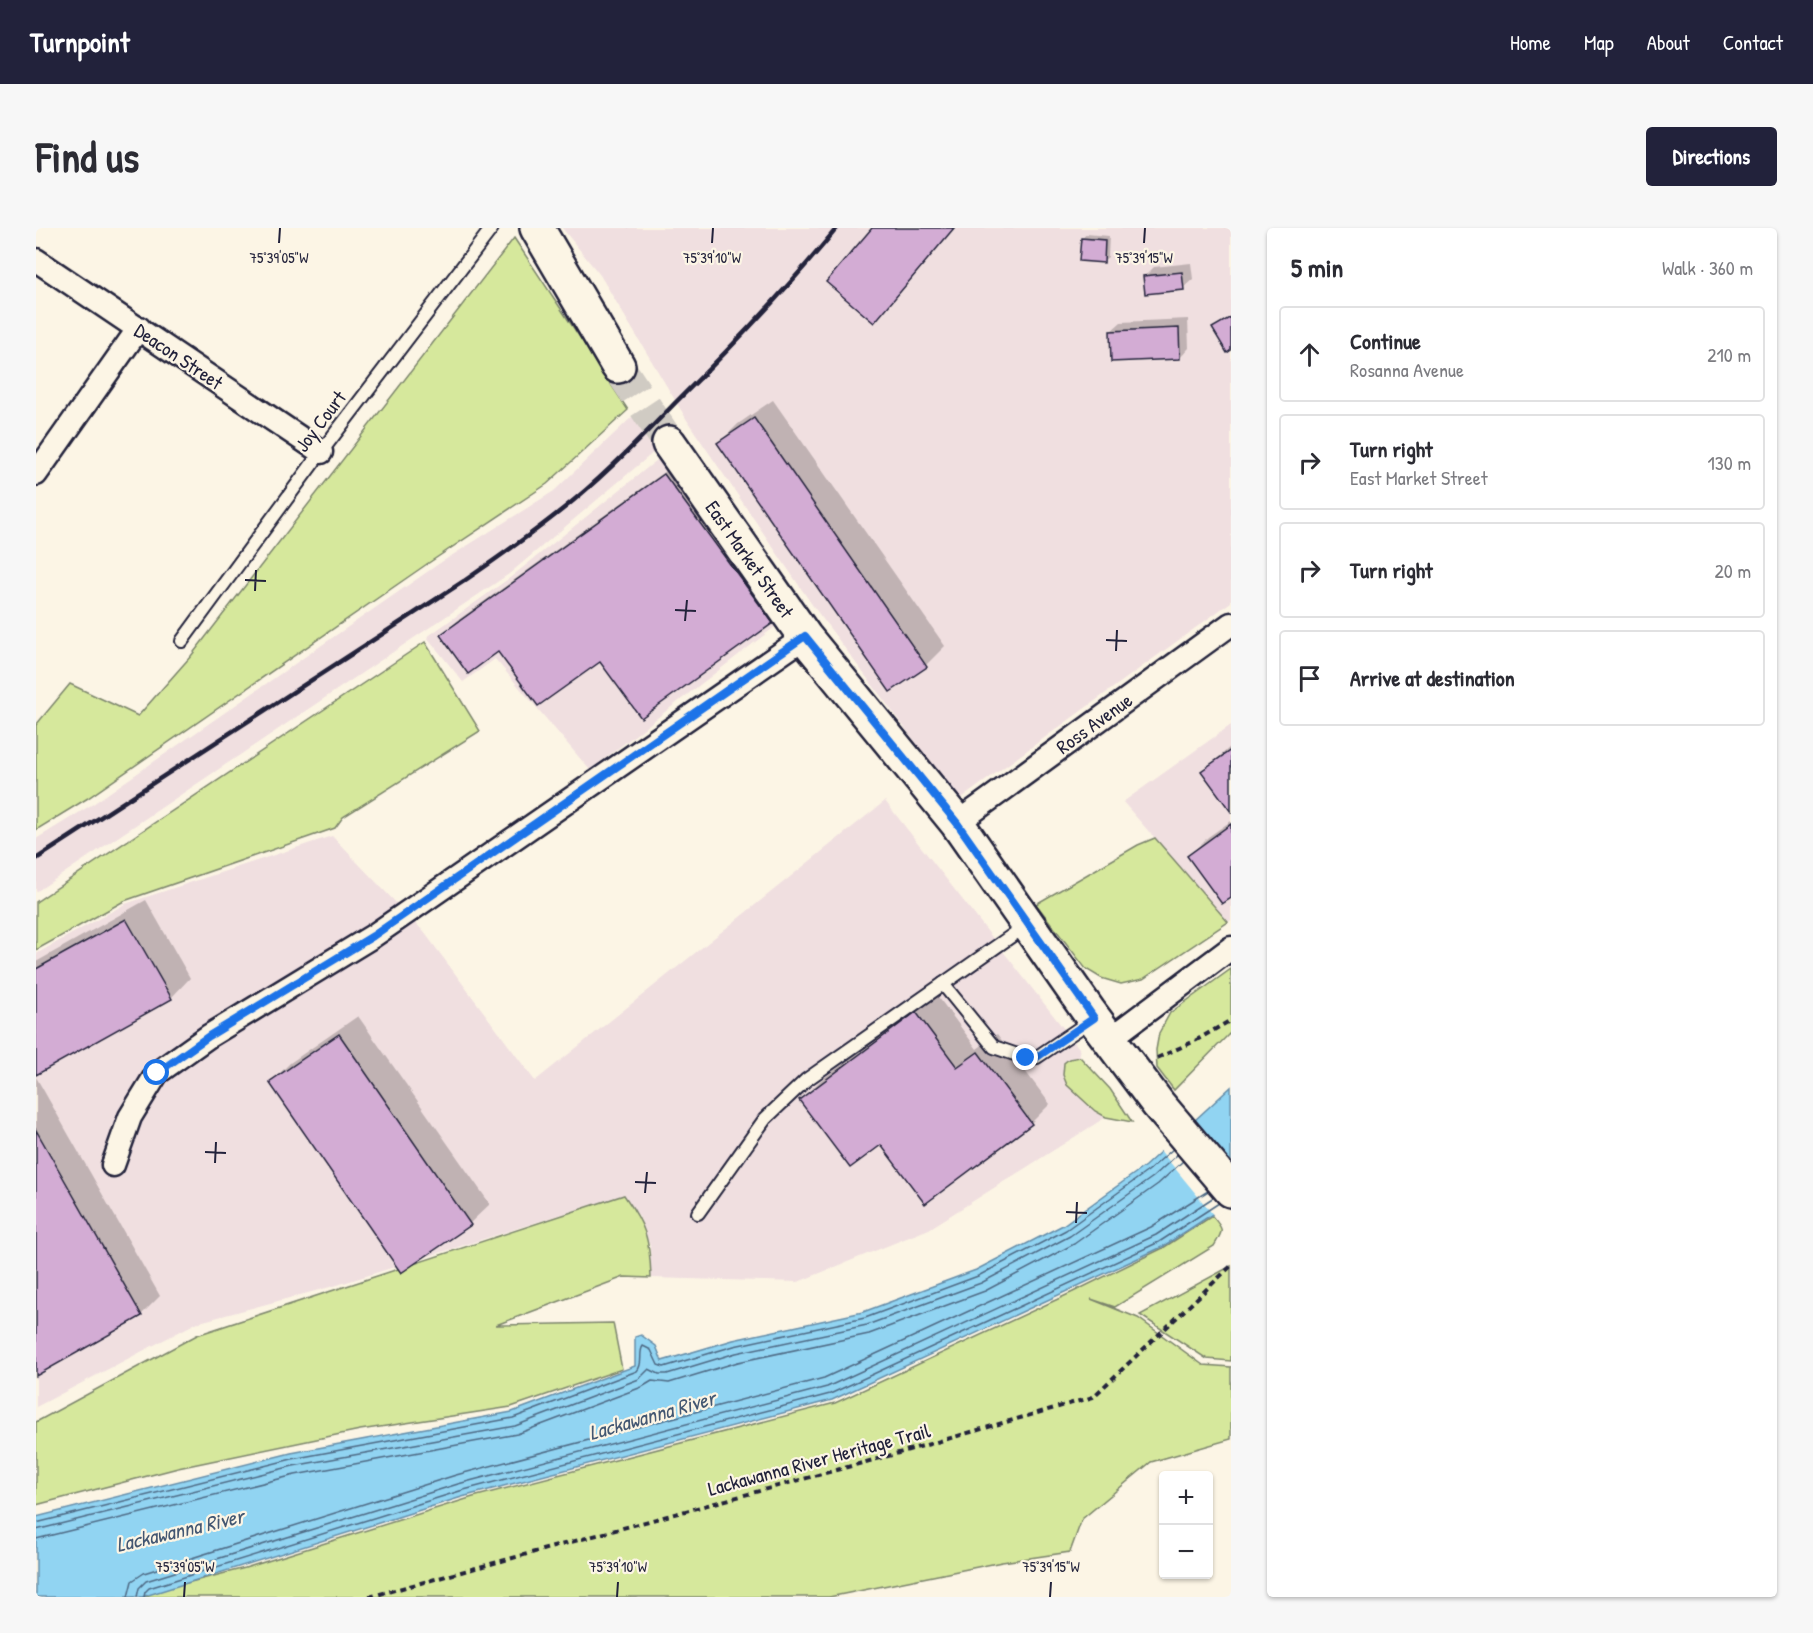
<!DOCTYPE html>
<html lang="en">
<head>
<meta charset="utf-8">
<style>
  :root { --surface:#fff; --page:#f7f7f7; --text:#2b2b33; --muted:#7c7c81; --line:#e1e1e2; --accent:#22223b }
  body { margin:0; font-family:"Patrick Hand",sans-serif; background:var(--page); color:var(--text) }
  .controls { position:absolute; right:18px; bottom:18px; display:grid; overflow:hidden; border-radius:6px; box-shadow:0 2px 4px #0004 }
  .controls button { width:54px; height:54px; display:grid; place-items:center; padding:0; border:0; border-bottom:2px solid var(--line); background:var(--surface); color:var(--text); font:30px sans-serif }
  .stop { position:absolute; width:18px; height:18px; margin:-14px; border:4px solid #1a73e8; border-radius:50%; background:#fff }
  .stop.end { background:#1a73e8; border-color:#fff; box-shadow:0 2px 6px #0008 }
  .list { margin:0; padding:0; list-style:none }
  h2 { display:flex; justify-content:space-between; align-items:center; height:78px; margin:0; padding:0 24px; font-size:26px }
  h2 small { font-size:20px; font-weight:400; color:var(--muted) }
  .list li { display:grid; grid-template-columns:39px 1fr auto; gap:18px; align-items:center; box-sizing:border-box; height:96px; margin:0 12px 12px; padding:0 12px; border:2px solid var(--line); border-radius:6px }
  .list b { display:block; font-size:22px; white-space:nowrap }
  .list p { margin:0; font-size:20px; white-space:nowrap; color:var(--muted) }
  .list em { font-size:20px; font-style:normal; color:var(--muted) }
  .icon { flex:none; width:33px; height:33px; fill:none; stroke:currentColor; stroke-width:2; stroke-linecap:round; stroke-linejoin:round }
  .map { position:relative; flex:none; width:1195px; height:1369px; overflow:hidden; border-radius:6px }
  header { display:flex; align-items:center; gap:36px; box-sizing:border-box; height:84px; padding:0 30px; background:var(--accent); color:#fff }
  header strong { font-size:28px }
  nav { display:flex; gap:33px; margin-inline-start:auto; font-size:21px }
  .intro { display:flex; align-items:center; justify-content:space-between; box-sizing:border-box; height:144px; padding:0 36px }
  h1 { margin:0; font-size:42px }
  .button { padding:15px 27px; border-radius:6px; background:var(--accent); color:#fff; font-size:21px; font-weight:700 }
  main { display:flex; gap:36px; padding:0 36px }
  aside { flex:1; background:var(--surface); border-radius:6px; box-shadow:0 2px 4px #0004 }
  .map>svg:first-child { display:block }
</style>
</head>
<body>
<header>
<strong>Turnpoint</strong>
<nav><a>Home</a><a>Map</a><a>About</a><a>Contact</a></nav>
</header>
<div class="intro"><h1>Find us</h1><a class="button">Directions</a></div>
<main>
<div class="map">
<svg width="1195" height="1369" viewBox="0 0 1195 1369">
  <rect width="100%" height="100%" fill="#fcf5e5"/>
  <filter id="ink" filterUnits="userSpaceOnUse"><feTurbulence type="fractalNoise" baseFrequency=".0167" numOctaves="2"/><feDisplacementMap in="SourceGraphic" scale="12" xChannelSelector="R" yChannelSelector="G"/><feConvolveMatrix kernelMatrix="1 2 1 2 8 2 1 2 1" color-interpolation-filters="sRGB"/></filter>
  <g filter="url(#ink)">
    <g fill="#f0dfe0">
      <polygon points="526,0 1195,0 1195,374 923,572 777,378 654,197 564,47"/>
      <polygon points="599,186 625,218 473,346 0,664 0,611 57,576 404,335 518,263"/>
      <polygon points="626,228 745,394 554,542 459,431 427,454 391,409 475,349"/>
      <polygon points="1195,497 1195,692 1192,694 1087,574"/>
      <polygon points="849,573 1043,820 1044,829 1033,831 1059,883 1070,889 893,1001 762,1054 615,1050 614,1018 603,988 587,967 298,1058 160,1095 0,1179 0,726 89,676 296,608 388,704 499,853"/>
    </g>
    <g fill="#d6e89c" stroke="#7c856c" stroke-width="1.5">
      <polygon points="478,10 592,182 511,256 391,336 52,570 0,602 0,497 34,456 102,488 155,428"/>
      <polygon points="389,414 444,503 307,589 299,600 88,673 0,722 0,674"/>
      <polygon points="1119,610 1192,694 1107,751 1085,756 1065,750 1050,741 1000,676 1102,617"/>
      <polygon points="1195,741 1195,804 1138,862 1121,840 1120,822 1123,805 1134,785"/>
      <polygon points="1044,829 1074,861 1096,894 1070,889 1059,883 1031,857 1027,847 1028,835 1033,831"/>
      <path d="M588,967C610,998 614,1012 615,1050L588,1049L460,1097L577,1095L586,1141L475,1179L324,1202L142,1240L0,1277V1194L161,1107Z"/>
      <path d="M1176,988C1188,1002 1188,1001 1178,1018L1079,1079L1055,1071L1102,1090L1167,1137L1195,1139V1211L1115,1234L1046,1291L1034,1324L966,1334L793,1369H96L209,1340L437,1269L799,1175L1037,1064L1127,1020Z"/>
      <polygon points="1195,1038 1195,1133 1171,1131 1104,1087"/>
    </g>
    <polygon fill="#91d4f2" stroke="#658da9" stroke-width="1.5" points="1195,859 1195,974 1126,1019 796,1172 426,1269 106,1369 0,1369 0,1289 255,1225 476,1184 599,1138 599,1109 605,1107 620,1118 626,1133 697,1112 827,1084 940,1042 1027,997 1109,938"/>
    <polygon fill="#fcf5e5" points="1157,889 1195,941 1195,978 1179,989 1123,921"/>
    <g fill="#0003">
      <polygon points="838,0 919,0 857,73 838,93"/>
      <polygon points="1050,6 1073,8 1072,29 1067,33 1046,11"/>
      <polygon points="1155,35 1157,51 1147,60 1109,48 1118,39"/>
      <polygon points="1152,91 1153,120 1144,130 1075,103 1085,94"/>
      <polygon points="737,172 909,418 890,437 854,462 683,215 702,196"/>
      <polygon points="644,233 750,379 736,394 565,432 463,422 406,408 421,393"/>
      <polygon points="1195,518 1195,581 1167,544"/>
      <polygon points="1195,593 1195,668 1186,674 1153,628 1172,609"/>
      <polygon points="110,672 154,750 135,770 0,846 0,734"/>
      <polygon points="900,766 941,821 961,806 1014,876 995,895 845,915 765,872 784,853"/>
      <polygon points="322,788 454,976 434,995 366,1043 235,854 254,835"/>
      <polygon points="0,849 124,1068 105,1087 0,1146"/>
    </g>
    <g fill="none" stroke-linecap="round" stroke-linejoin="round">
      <g stroke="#4e6984" stroke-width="1.5">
        <path d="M0,1295L256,1231L477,1190L601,1143C608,1136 602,1125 607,1118L615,1122L622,1137L628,1139L698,1118L829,1090L942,1048L1030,1002L1112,943L1137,921"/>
        <polyline points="0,1302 257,1238 479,1198 603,1151 613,1141 623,1146 631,1146 700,1125 831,1097 945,1055 1034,1008 1117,949 1141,927"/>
        <polyline points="0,1311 259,1247 481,1206 606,1159 616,1153 633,1155 702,1134 833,1106 949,1063 1038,1016 1122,956 1147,933"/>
        <polyline points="92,1369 96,1353 108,1345 420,1247 788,1150 1115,999 1172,963"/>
        <polyline points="101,1369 103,1360 110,1353 422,1256 791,1159 1120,1007 1178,969"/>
        <polyline points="108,1369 109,1364 113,1360 424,1263 794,1166 1123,1014 1183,975"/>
      </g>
    </g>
    <g fill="#d3acd4" stroke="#22223b" stroke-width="1.5">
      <polygon points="836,0 918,0 838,95 790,54"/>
      <polygon points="1045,10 1069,12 1068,35 1043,33"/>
      <polygon points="1146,44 1148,62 1109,66 1107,48"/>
      <polygon points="1195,89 1195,122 1191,125 1176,100"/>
      <polygon points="1143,100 1144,131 1075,134 1074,103"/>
      <polygon points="718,190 891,439 854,464 681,215"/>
      <polygon points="628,246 737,395 605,490 564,434 502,478 462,424 432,446 404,407"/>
      <polygon points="1195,522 1195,584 1165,543"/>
      <polygon points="1195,596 1195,670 1186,676 1151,628"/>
      <polygon points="90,691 136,771 0,847 0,741"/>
      <polygon points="880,784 921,839 942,824 996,896 889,976 845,917 814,940 763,872"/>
      <polygon points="303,806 435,997 365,1045 233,854"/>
      <polygon points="0,902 106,1088 0,1148"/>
    </g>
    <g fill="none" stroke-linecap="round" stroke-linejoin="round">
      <polyline stroke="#d0cbc3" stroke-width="33" stroke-dasharray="33 16" stroke-linecap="butt" points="582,138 633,215"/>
      <defs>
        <g id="lane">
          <polyline points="146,413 285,224 456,0"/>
          <polyline points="907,756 958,819 990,830 1001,829 1057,791"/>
          <polyline points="662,985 729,891 770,852 991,697"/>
        </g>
        <g id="street">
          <polyline points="0,32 285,224"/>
          <polyline points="0,246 103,100"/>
          <polyline points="921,595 1195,396"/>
          <polyline points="1075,810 1195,720"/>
          <polyline points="77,937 94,889 121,845 173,808 337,708 769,409"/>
        </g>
        <g id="secondary">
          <polyline points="501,0 582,138"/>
          <polyline points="633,215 769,409 921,595 1053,784 1122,876 1195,962"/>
        </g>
      </defs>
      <use href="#lane" stroke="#22223b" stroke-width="16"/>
      <use href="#street" stroke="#22223b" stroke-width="27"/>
      <use href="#secondary" stroke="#22223b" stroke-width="38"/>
      <g stroke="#22223b" stroke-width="4" stroke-dasharray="6 4.5" stroke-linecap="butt">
        <polyline points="1121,830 1159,813 1195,792"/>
        <polyline points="333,1369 852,1228 1057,1169 1195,1038"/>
      </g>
      <use href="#lane" stroke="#fcf5e5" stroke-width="12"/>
      <use href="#street" stroke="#fcf5e5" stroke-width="22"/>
      <use href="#secondary" stroke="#fcf5e5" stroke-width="33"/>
      <path stroke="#22223b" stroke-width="4.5" d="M0,631L428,353C466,327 503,301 538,272C574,242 607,208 640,174C696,119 751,61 801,0"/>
    </g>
  </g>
  <g fill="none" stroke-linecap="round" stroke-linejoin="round" filter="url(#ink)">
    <polyline stroke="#1a73e8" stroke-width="8" points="121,845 173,808 337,708 769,408 921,595 1058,790 1001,829 990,830"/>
  </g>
  <path fill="none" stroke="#22223b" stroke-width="2" d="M243,15L244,0M676,15L677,0M1108,15L1109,0M209,352L230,353M219,363L220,342M639,382L660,383M649,393L651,372M1070,412L1091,413M1080,423L1081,402M169,924L190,925M179,935L180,914M599,954L620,955M609,965L611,944M1030,984L1051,985M1040,995L1041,974M148,1369L149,1354M581,1369L582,1354M1014,1369L1015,1354"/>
  <g text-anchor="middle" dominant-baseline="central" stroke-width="4.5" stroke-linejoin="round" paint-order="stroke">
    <g font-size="20" fill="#22223b" stroke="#fcf5e5">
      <text transform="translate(143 128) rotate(34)">Deacon Street</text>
      <text transform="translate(284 193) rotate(-53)">Joy Court</text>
      <text transform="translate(714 331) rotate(55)">East Market Street</text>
      <text transform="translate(1058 495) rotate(-36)">Ross Avenue</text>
      <text transform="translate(783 1231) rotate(-15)">Lackawanna River Heritage Trail</text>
    </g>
    <g font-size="21" font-style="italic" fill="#435772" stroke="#fcf5e5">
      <text transform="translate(616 1187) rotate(-16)">Lackawanna River</text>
      <text transform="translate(144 1302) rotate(-13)">Lackawanna River</text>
    </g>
  </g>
  <g font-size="15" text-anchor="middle" fill="#22223b" stroke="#fcf5e5" stroke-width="4.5" stroke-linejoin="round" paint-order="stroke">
    <text x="243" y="35">75°39'05"W</text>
    <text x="676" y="35">75°39'10"W</text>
    <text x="1108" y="35">75°39'15"W</text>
    <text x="149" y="1344">75°39'05"W</text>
    <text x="582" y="1344">75°39'10"W</text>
    <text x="1015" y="1344">75°39'15"W</text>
  </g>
</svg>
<div class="controls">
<button>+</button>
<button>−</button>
</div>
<div class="stop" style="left:121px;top:845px"></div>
<div class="stop end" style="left:990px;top:830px"></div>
</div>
<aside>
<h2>5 min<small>Walk · 360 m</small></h2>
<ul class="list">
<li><svg class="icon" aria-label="ahead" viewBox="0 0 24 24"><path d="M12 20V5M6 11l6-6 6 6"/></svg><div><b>Continue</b><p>Rosanna Avenue</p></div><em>210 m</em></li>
<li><svg class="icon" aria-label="right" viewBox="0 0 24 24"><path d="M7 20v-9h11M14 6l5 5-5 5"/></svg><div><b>Turn right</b><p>East Market Street</p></div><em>130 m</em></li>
<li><svg class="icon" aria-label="right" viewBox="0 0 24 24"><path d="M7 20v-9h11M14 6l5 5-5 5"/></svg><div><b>Turn right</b></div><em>20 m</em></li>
<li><svg class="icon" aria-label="arrive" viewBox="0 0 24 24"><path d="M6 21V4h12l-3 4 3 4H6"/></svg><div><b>Arrive at destination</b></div></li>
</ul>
</aside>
</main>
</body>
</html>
